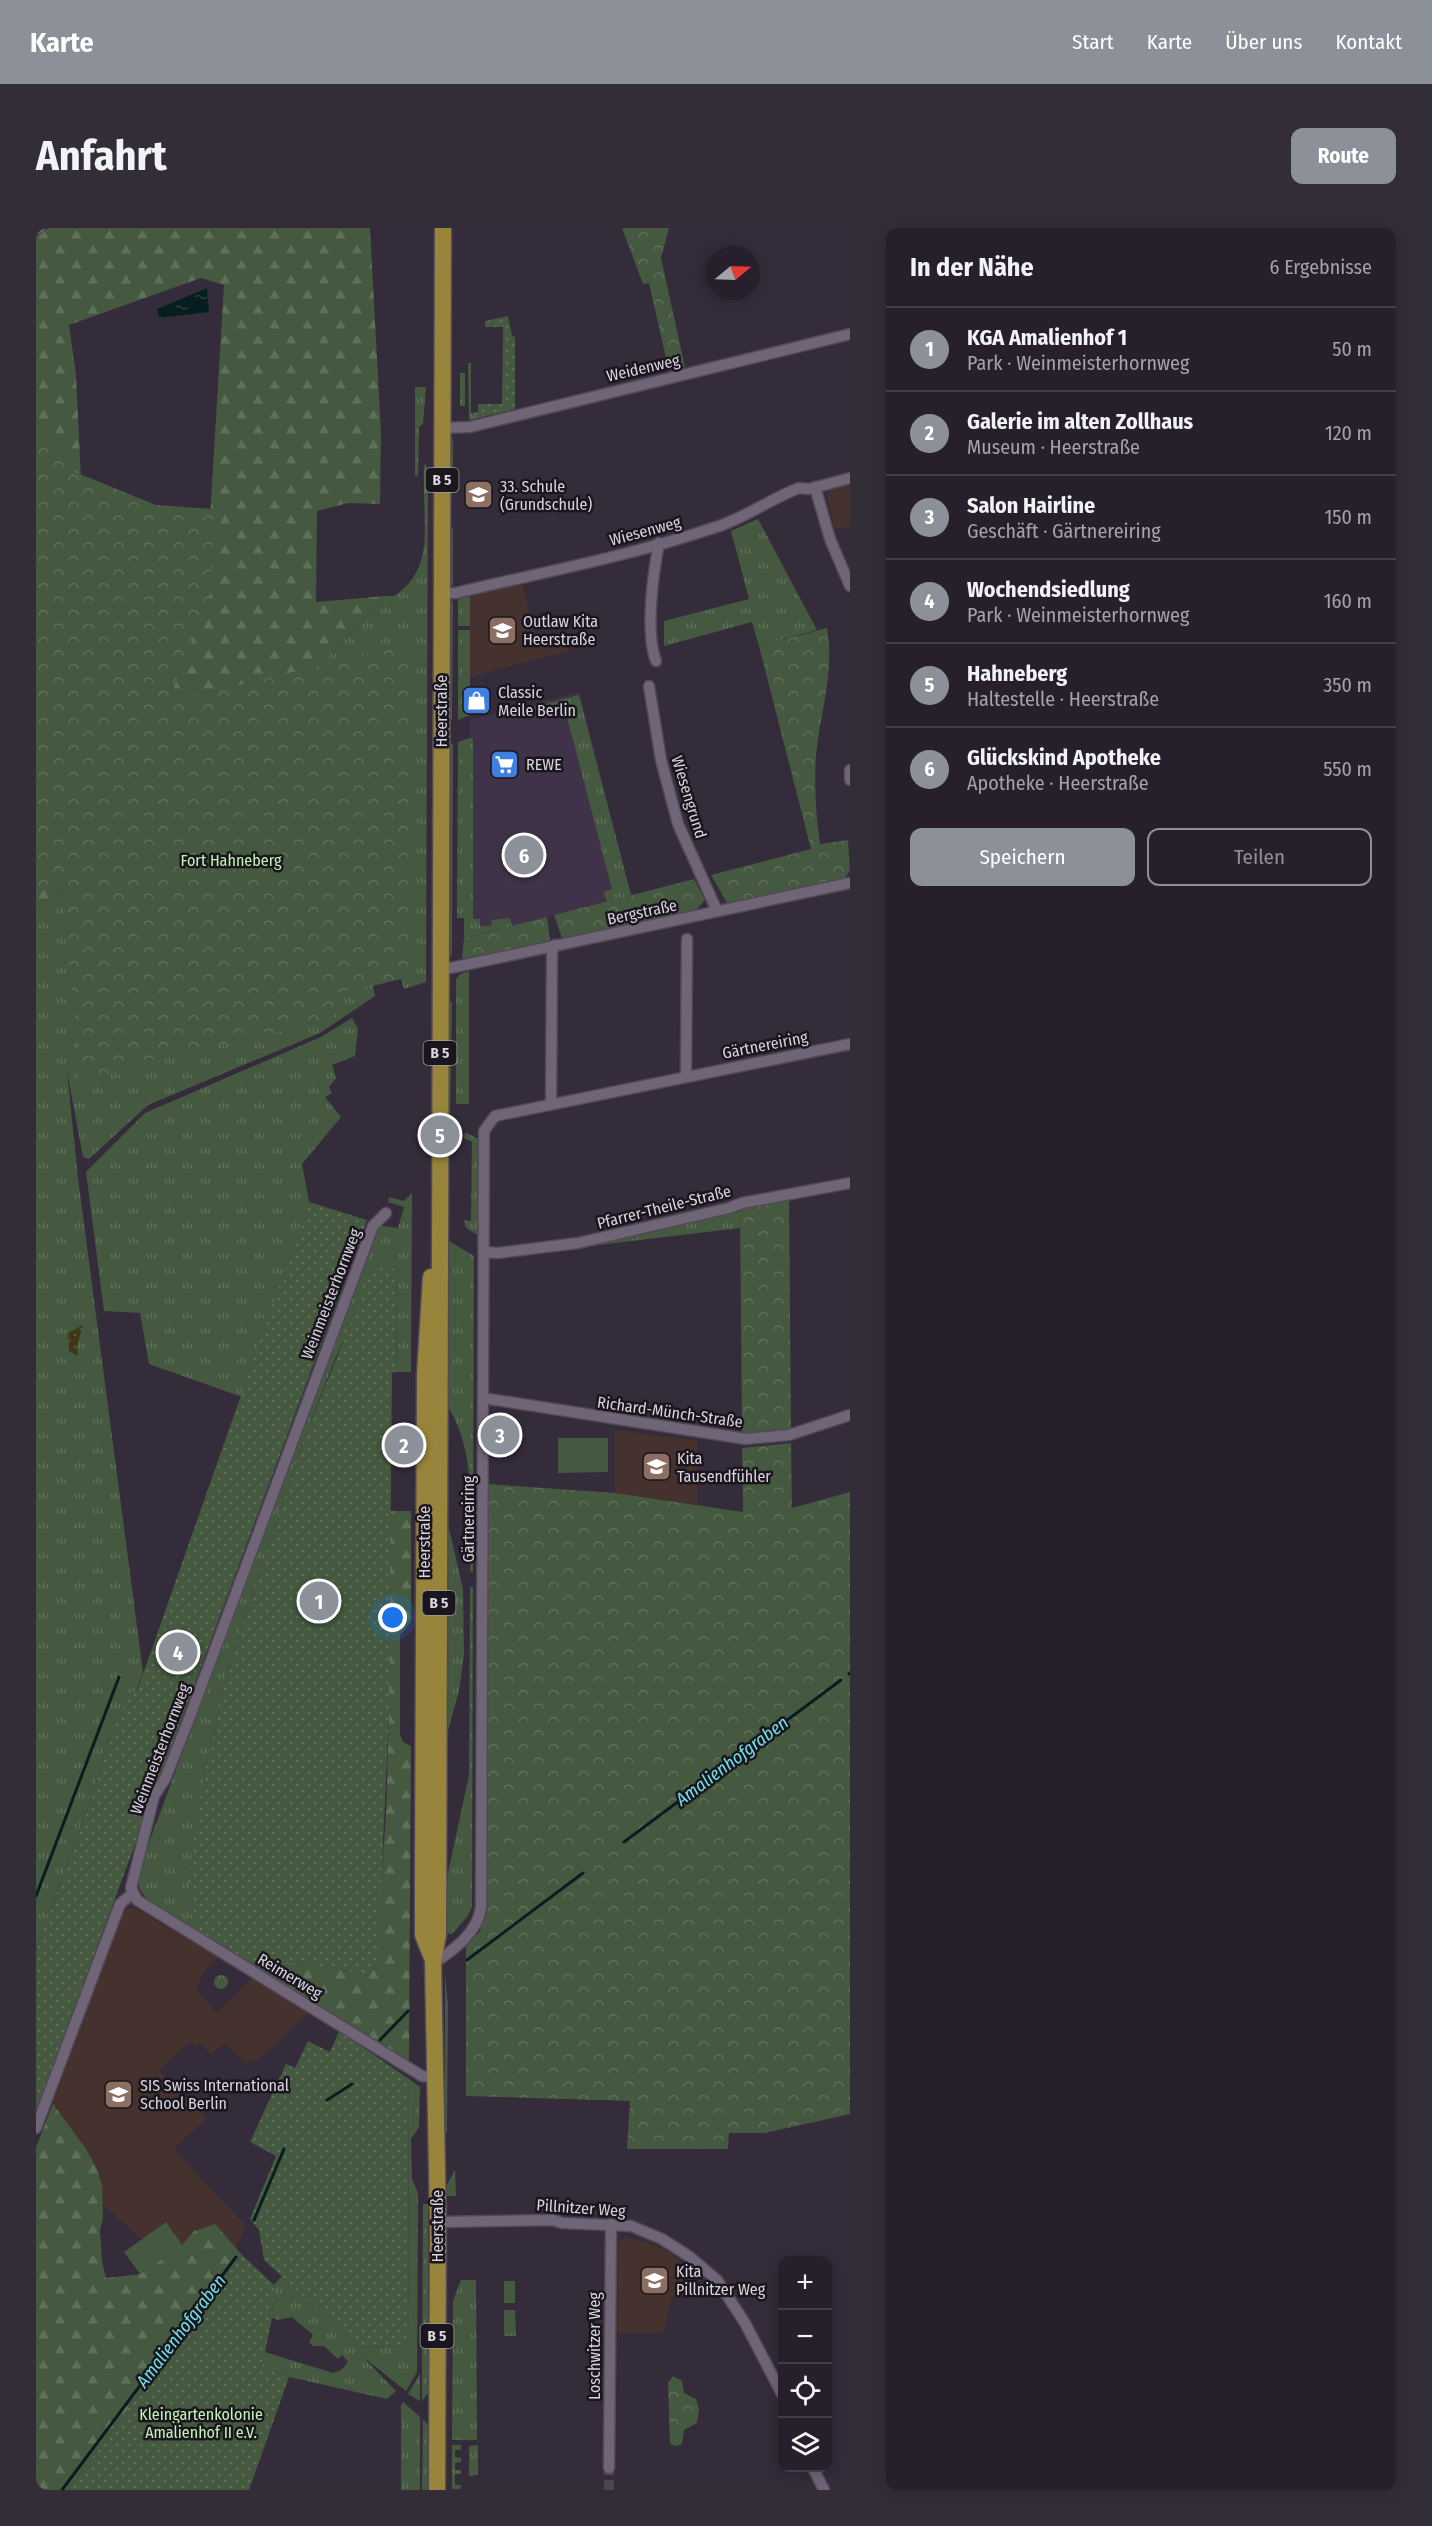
<!DOCTYPE html>
<html lang="de">
<head>
<meta charset="utf-8">
<style>
  :root { --surface:#27202c; --page:#332d38; --text:#f1f3f6; --muted:#a4a3a9; --line:#433e48; --accent:#8c9099 }
  body { margin:0; font-family:"Fira Sans Condensed",sans-serif; background:var(--page); color:var(--text) }
  .controls { position:absolute; right:18px; bottom:18px; display:grid; overflow:hidden; border-radius:12px; box-shadow:0 3px 15px #0003 }
  .controls button { width:54px; height:54px; display:grid; place-items:center; padding:0; border:0; border-bottom:2px solid var(--line); background:var(--surface); color:var(--text); font:30px sans-serif }
  .compass { position:absolute; left:670px; top:18px; width:54px; height:54px; border-radius:50%; background:var(--surface); box-shadow:0 3px 15px #0003; rotate:71deg }
  .you { position:absolute; left:357px; top:1390px; width:21px; height:21px; margin:-15px; border:4px solid #fff; border-radius:50%; background:#1a73e8; box-shadow:0 0 0 9px #1a73e833 }
  .badge { display:grid; place-items:center; width:39px; height:39px; border-radius:50%; background:var(--accent); color:#fff; font-size:20px; font-weight:700 }
  .pin { position:absolute; translate:-50% -50%; border:3px solid #fff; box-shadow:0 2px 6px #0006 }
  .list { margin:0; padding:0; list-style:none }
  h2 { display:flex; justify-content:space-between; align-items:center; height:78px; margin:0; padding:0 24px; font-size:26px }
  h2 small { font-size:20px; font-weight:400; color:var(--muted) }
  .list li { display:grid; grid-template-columns:39px 1fr auto; gap:18px; align-items:center; box-sizing:border-box; height:84px; padding:0 24px; border-top:2px solid var(--line) }
  .list b { display:block; font-size:22px; white-space:nowrap }
  .list p { margin:0; font-size:20px; white-space:nowrap; color:var(--muted) }
  .list em { font-size:20px; font-style:normal; color:var(--muted) }
  .actions { display:flex; gap:12px; padding:18px 24px }
  .actions a { flex:1; padding:14px 0; border:2px solid var(--accent); border-radius:12px; text-align:center; font-size:21px; color:var(--accent) }
  .actions .main { background:var(--accent); color:#fff }
  .icon { flex:none; width:33px; height:33px; fill:none; stroke:currentColor; stroke-width:2; stroke-linecap:round; stroke-linejoin:round }
  .map { position:relative; flex:none; width:814px; height:2262px; overflow:hidden; border-radius:12px }
  header { display:flex; align-items:center; gap:36px; box-sizing:border-box; height:84px; padding:0 30px; background:var(--accent); color:#fff }
  header strong { font-size:28px }
  nav { display:flex; gap:33px; margin-inline-start:auto; font-size:21px }
  .intro { display:flex; align-items:center; justify-content:space-between; box-sizing:border-box; height:144px; padding:0 36px }
  h1 { margin:0; font-size:42px }
  .button { padding:15px 27px; border-radius:12px; background:var(--accent); color:#fff; font-size:21px; font-weight:700 }
  main { display:flex; gap:36px; padding:0 36px }
  aside { flex:1; background:var(--surface); border-radius:12px; box-shadow:0 3px 15px #0003 }
  .map>svg:first-child { display:block }
</style>
</head>
<body>
<header>
<strong>Karte</strong>
<nav><a>Start</a><a>Karte</a><a>Über uns</a><a>Kontakt</a></nav>
</header>
<div class="intro"><h1>Anfahrt</h1><a class="button">Route</a></div>
<main>
<div class="map">
<svg width="814" height="2262" viewBox="0 0 814 2262">
  <defs>
    <pattern id="grass-tufts" width="24" height="20" patternUnits="userSpaceOnUse" patternTransform="scale(1.5)"><rect width="24" height="20" fill="#44593f"/><path d="M3 7l-1-3M5 7V3M7 7l1-3M15 17l-1-3M17 17v-4M19 17l1-3" fill="none" stroke="#5e705a"/></pattern>
    <pattern id="forest-firs" width="22" height="20" patternUnits="userSpaceOnUse" patternTransform="scale(1.5)"><rect width="22" height="20" fill="#44593f"/><path d="M5 1l3.5 6h-7zM16 11l3.5 6h-7z" fill="#5e705a"/></pattern>
    <pattern id="sand-dots" width="8" height="8" patternUnits="userSpaceOnUse" patternTransform="scale(1.5)"><rect width="8" height="8" fill="#3f3716"/><path d="M2 2h.1M6 6h.1" fill="none" stroke="#5a5337" stroke-width="1.8" stroke-linecap="round"/></pattern>
    <pattern id="park-crowns" width="20" height="18" patternUnits="userSpaceOnUse" patternTransform="scale(1.5)"><rect width="20" height="18" fill="#44593f"/><path d="M2 6a3 3 0 1 1 6 0M12 15a3 3 0 1 1 6 0" fill="none" stroke="#5e705a"/></pattern>
    <pattern id="garden-dots" width="8" height="8" patternUnits="userSpaceOnUse" patternTransform="scale(1.5)"><rect width="8" height="8" fill="#44593f"/><path d="M2 2h.1M6 6h.1" fill="none" stroke="#5e705a" stroke-width="1.8" stroke-linecap="round"/></pattern>
    <pattern id="water-ripples" width="26" height="14" patternUnits="userSpaceOnUse" patternTransform="scale(1.5)"><rect width="26" height="14" fill="#071e20"/><path d="M2 4q2-2 4 0t4 0M15 11q2-2 4 0t4 0" fill="none" stroke="#2b3e40"/></pattern>
  </defs>
  <rect width="100%" height="100%" fill="#342b3b"/>
  <polygon fill="#403349" points="543,464 595,667 433,709 434,492"/>
  <g fill="#45312d">
    <polygon points="814,255 814,298 799,302 791,268 796,260"/>
    <polygon points="486,355 500,409 529,403 534,423 434,449 434,369"/>
    <polygon points="579,1202 661,1213 661,1277 579,1265"/>
    <polygon points="92,1680 100,1681 182,1729 167,1745 161,1763 181,1785 217,1749 273,1785 225,1830 209,1836 189,1815 175,1827 164,1816 160,1819 154,1813 123,1843 171,1890 138,1921 210,1998 200,2020 166,2068 2,1916 86,1685"/>
    <polygon points="589,2009 611,2014 635,2025 657,2045 658,2066 636,2069 627,2105 582,2105 582,2015"/>
  </g>
  <g fill="url(#grass-tufts)">
    <polygon points="432,135 435,135 435,185 442,184 442,190 433,192"/>
    <rect x="424" y="145" width="5" height="33"/>
    <polygon points="379,159 390,159 387,196 383,199 382,248 379,247"/>
    <polygon points="417,208 417,263 415,262 415,217"/>
    <path d="M389,235L392,242L390,754L368,761L365,751L337,758L339,768L284,805L112,877L53,931L47,929L31,843L42,950L107,1444L100,1464L72,1512L56,1569L0,1721V677L51,655L267,456L349,368H358C397,342 388,303 388,262C388,253 387,242 389,235Z"/>
    <polygon points="722,291 781,402 723,418 716,394 628,418 628,393 713,371 695,303"/>
    <polygon points="417,300 417,358 414,355 415,301"/>
    <polygon points="434,366 434,398 422,398 422,370"/>
    <polygon points="417,372 416,492 414,492 414,376"/>
    <polygon points="422,402 434,402 434,487 422,492"/>
    <polygon points="543,467 595,667 571,674 568,664 576,661 530,485 522,487 519,477 499,483 494,480"/>
    <polygon points="434,510 437,510 437,691 444,691 444,698 455,698 456,692 474,690 476,698 428,710 428,690 421,690 422,514"/>
    <polygon points="417,516 416,723 416,728 413,723 414,517"/>
    <polygon points="433,743 433,876 420,876 420,751 424,746"/>
    <polygon points="413,774 416,774 414,898 413,898"/>
    <polygon points="316,790 322,801 319,828 296,837 300,850 293,859 296,865 289,869 305,889 266,936 273,974 206,1169 113,1136 104,1085 68,1083 50,944 109,885 285,809"/>
    <path d="M429,904L444,912L442,1007C435,1003 428,1001 428,992L435,993L436,914L428,910Z"/>
    <path d="M376,965L375,1144H360L362,1041L318,1090L299,1131L269,1208L193,1438L168,1547L162,1705C140,1691 101,1677 101,1647L341,1001L347,998L362,1000L368,979L352,974L353,969L368,973Z"/>
    <polygon points="704,983 704,1000 529,1021"/>
    <path d="M413,1013L438,1028L437,1344L434,1343C434,1290 442,1220 409,1175Z"/>
    <polygon points="411,1292 427,1361 428,1427 423,1463 410,1510"/>
    <polygon points="434,1359 437,1360 436,1679 431,1689 416,1706 407,1705 409,1659 433,1547"/>
    <polygon points="409,1746 412,1777 411,1905 409,1903"/>
    <circle cx="185" cy="1754" r="7"/>
    <polygon points="373,1851 384,1859 383,1899 375,1911 376,1951 382,1965 381,2144 370,2163 327,2129 360,2163 351,2171 253,2149 226,2139 229,2124 297,2145 305,2142 312,2134 306,2127 302,2131 288,2118 277,2118 273,2114 277,2107 256,2089 242,2092 236,2090 238,2057 246,2048 322,2118 372,2119"/>
    <polygon points="419,1942 420,1968 410,1968 411,1957"/>
    <polygon points="387,1976 392,1976 392,2165 386,2173"/>
    <polygon points="425,2052 440,2052 441,2212 416,2212 417,2073"/>
    <rect x="468" y="2053" width="11" height="22"/>
    <polygon points="468,2082 479,2082 480,2108 468,2108"/>
    <polygon points="384,2146 384,2173 372,2166"/>
    <polygon points="367,2174 384,2189 384,2262 365,2262 365,2177"/>
    <polygon points="387,2191 393,2199 392,2262 386,2262"/>
    <polygon points="416,2217 425,2217 425,2222 419,2222 419,2229 425,2230 425,2234 419,2235 419,2242 425,2242 425,2246 419,2246 419,2257 425,2257 424,2261 416,2261"/>
    <polygon points="442,2217 442,2247 433,2248 433,2218"/>
  </g>
  <g fill="url(#forest-firs)" fill-rule="evenodd">
    <path d="M14,0H334L345,204L344,276L312,275L281,283L280,374L349,368L267,456L51,655L0,677V4ZM165,50L188,57L174,289L115,278L45,251L40,147L33,97Z"/>
    <polygon points="353,1283 375,1283 375,1394 364,1407 364,1506 367,1514 375,1518 373,1833 241,1753 250,1734 295,1739 331,1748 339,1740 350,1585 353,1484"/>
    <polygon points="17,1876 50,1921 61,1941 66,1957 67,1990 64,2002 66,2033 70,2050 104,2046 146,2017 158,2003 179,1996 206,2027 32,2262 0,2262 0,1919"/>
  </g>
  <polygon fill="url(#sand-dots)" points="47,1097 41,1118 42,1128 33,1123 32,1105"/>
  <g fill="url(#park-crowns)">
    <polygon points="586,0 633,0 625,30 649,139 633,143 613,55 607,56"/>
    <polygon points="0,197 19,215 39,244 120,277 178,281 175,363 132,474 378,415 377,747 299,766 299,792 94,837 44,857 26,655 0,662"/>
    <path d="M791,400C799,445 784,484 780,528C778,558 780,587 784,616L812,612L814,642L809,650L691,675L675,647L775,621L723,418Z"/>
    <polygon points="658,651 669,672 659,683 526,710 518,687"/>
    <polygon points="511,689 514,713 426,731 428,710"/>
    <polygon points="750,970 753,972 755,1200 753,1204 706,1206 704,983 707,979"/>
    <polygon points="755,1215 756,1280 814,1264 814,1886 729,1905 693,1905 692,1921 591,1921 594,1873 430,1868 430,1719 444,1703 450,1681 452,1256 579,1265 707,1284 706,1220"/>
    <polygon points="637,2148 646,2153 648,2165 660,2171 663,2181 661,2195 648,2202 646,2216 640,2218 634,2216 632,2155"/>
  </g>
  <g fill="url(#garden-dots)">
    <polygon points="472,88 476,108 479,109 479,181 442,190 442,176 466,176 467,99 449,99 449,93"/>
    <polygon points="273,974 331,992 0,1883 0,1721 56,1569 72,1512 94,1464 101,1463"/>
    <polygon points="337,1040 362,1041 360,1144 356,1145 353,1484 342,1728 339,1740 331,1748 295,1739 250,1734 241,1753 162,1705 152,1651 168,1547 193,1438 269,1208"/>
    <polygon points="303,1803 373,1851 372,2119 322,2118 228,2032 223,2002 214,1991 240,1928 214,1914 250,1836 259,1840 272,1813 294,1824"/>
    <polygon points="206,2027 238,2057 236,2090 226,2139 253,2149 213,2262 32,2262"/>
  </g>
  <g fill="#44593f">
    <polygon points="522,1210 572,1210 572,1244 522,1245"/>
    <polygon points="130,1994 146,2017 104,2046 88,2024"/>
  </g>
  <polygon fill="url(#water-ripples)" points="171,60 173,84 123,90 121,81"/>
  <g fill="none" stroke-linecap="round" stroke-linejoin="round">
    <g stroke="#071e20" stroke-width="3">
      <polyline points="813,1446 814,1445"/>
      <polyline points="588,1614 805,1452"/>
      <polyline points="0,1668 83,1449"/>
      <polyline points="431,1732 547,1645"/>
      <polyline points="344,1812 372,1783"/>
      <polyline points="291,1872 316,1856"/>
      <polyline points="218,1992 248,1921"/>
      <polyline points="26,2262 200,2029"/>
    </g>
    <polyline stroke="#4d4454" stroke-width="10" stroke-dasharray="10 5" stroke-linecap="butt" points="573,2262 573,2240"/>
    <defs>
      <g id="minor">
        <polyline points="0,1 3,0"/>
        <polyline points="406,200 434,199 814,106"/>
        <polyline points="779,259 794,311 814,358"/>
        <path d="M406,365H420C507,344 595,328 680,299C709,290 734,271 763,260L773,261L814,250"/>
        <path d="M620,433C609,404 617,346 623,315"/>
        <polyline points="613,458 625,532 642,596 681,683"/>
        <polyline points="814,542 814,552"/>
        <polyline points="405,742 814,655"/>
        <polyline points="650,848 651,711"/>
        <polyline points="515,876 516,724 519,717"/>
        <polyline points="350,985 337,998 153,1491 129,1551 118,1568 95,1660 101,1672 386,1848 398,1849"/>
        <polyline points="448,1024 462,1025 542,1015 693,980 706,975 814,955"/>
        <polyline points="447,1170 710,1211 753,1207 814,1187"/>
        <path d="M397,1736C417,1722 442,1705 445,1679L448,903L459,888L814,816"/>
        <polyline points="0,1900 84,1676 96,1666"/>
        <polyline points="402,1994 517,1992 526,1995 595,1998 626,2011 654,2029 681,2052 709,2095 746,2166"/>
        <polyline points="573,2240 575,1996"/>
        <polyline points="777,2240 788,2262"/>
      </g>
      <g id="primary">
        <polyline points="395,1049 389,1147 387,1647 387,1707 397,1732"/>
        <polyline points="401,2262 402,1994 397,1733 402,1707 407,0"/>
      </g>
    </defs>
    <use href="#minor" stroke="#514957" stroke-width="13"/>
    <use href="#primary" stroke="#514957" stroke-width="19"/>
    <use href="#minor" stroke="#6f6577" stroke-width="10"/>
    <use href="#primary" stroke="#98843b" stroke-width="16"/>
  </g>
  <defs>
    <symbol id="school-square" viewBox="-11 -11 22 22"><rect x="-9" y="-9" width="18" height="18" rx="4" fill="#8d6e63" stroke="#1a161d"/><path d="M0-5L7-2L0 1L-7-2ZM-4 1L0 2.5L4 1V4Q0 6-4 4Z" fill="#fff"/></symbol>
    <symbol id="shop-square" viewBox="-11 -11 22 22"><rect x="-9" y="-9" width="18" height="18" rx="4" fill="#3f7fe0" stroke="#1a161d"/><path d="M-5-2.5h2.3a2.7 3.5 0 0 1 5.4 0H5L5.5 6h-11ZM-1.5-2.5h3a1.5 2.3 0 0 0-3 0Z" fill="#fff"/></symbol>
    <symbol id="supermarket-square" viewBox="-11 -11 22 22"><rect x="-9" y="-9" width="18" height="18" rx="4" fill="#3f7fe0" stroke="#1a161d"/><path d="M-6-5.5h2.5l.6 2H6L4.5 2H-2.5L-4.4-4H-6ZM-1.5 3.2a1.3 1.3 0 1 0 .1 0ZM3 3.2a1.3 1.3 0 1 0 .1 0Z" fill="#fff"/></symbol>
  </defs>
  <g fill-rule="evenodd">
    <use href="#school-square" x="426" y="250" width="33" height="33"/>
    <use href="#school-square" x="450" y="386" width="33" height="33"/>
    <use href="#shop-square" x="424" y="456" width="33" height="33"/>
    <use href="#supermarket-square" x="452" y="520" width="33" height="33"/>
    <use href="#school-square" x="604" y="1222" width="33" height="33"/>
    <use href="#school-square" x="66" y="1850" width="33" height="33"/>
    <use href="#school-square" x="602" y="2036" width="33" height="33"/>
  </g>
  <g text-anchor="middle" dominant-baseline="central" stroke-width="5" stroke-linejoin="round" paint-order="stroke">
    <g fill="#1a161d" stroke="#a09ba5" stroke-width="1.5">
      <rect x="389.5" y="240" width="33" height="24" rx="4.5"/>
      <rect x="387.5" y="813" width="33" height="24" rx="4.5"/>
      <rect x="386.5" y="1363" width="33" height="24" rx="4.5"/>
      <rect x="384.5" y="2096" width="33" height="24" rx="4.5"/>
    </g>
    <g font-size="15" font-weight="bold" fill="#dad4df">
      <text x="406" y="252">B 5</text>
      <text x="404" y="825">B 5</text>
      <text x="403" y="1375">B 5</text>
      <text x="401" y="2108">B 5</text>
    </g>
    <g font-size="16" fill="#dad4df" stroke="#1a161d">
      <text transform="translate(607 140) rotate(-13)">Weidenweg</text>
      <text transform="translate(609 303) rotate(-15)">Wiesenweg</text>
      <text transform="translate(405 483) rotate(-90)">Heerstraße</text>
      <text transform="translate(653 569) rotate(73)">Wiesengrund</text>
      <text transform="translate(606 684) rotate(-12)">Bergstraße</text>
      <text transform="translate(729 817) rotate(-11)">Gärtnereiring</text>
      <text transform="translate(628 979) rotate(-14)">Pfarrer-Theile-Straße</text>
      <text transform="translate(295 1066) rotate(-69)">Weinmeisterhornweg</text>
      <text transform="translate(634 1184) rotate(8)">Richard-Münch-Straße</text>
      <text transform="translate(432 1291) rotate(-90)">Gärtnereiring</text>
      <text transform="translate(388 1314) rotate(-90)">Heerstraße</text>
      <text transform="translate(124 1521) rotate(-69)">Weinmeisterhornweg</text>
      <text transform="translate(254 1748) rotate(31)">Reimerweg</text>
      <text transform="translate(545 1980) rotate(4)">Pillnitzer Weg</text>
      <text transform="translate(401 1998) rotate(-90)">Heerstraße</text>
      <text transform="translate(558 2118) rotate(-90)">Loschwitzer Weg</text>
    </g>
    <g font-size="16" fill="#dad4df" stroke="#1a161d" text-anchor="start">
      <text x="464" y="258">33. Schule<tspan x="464" dy="18">(Grundschule)</tspan></text>
      <text x="487" y="393">Outlaw Kita<tspan x="487" dy="18">Heerstraße</tspan></text>
      <text x="462" y="464">Classic<tspan x="462" dy="18">Meile Berlin</tspan></text>
      <text x="490" y="536">REWE</text>
      <text x="641" y="1230">Kita<tspan x="641" dy="18">Tausendfühler</tspan></text>
      <text x="104" y="1857">SIS Swiss International<tspan x="104" dy="18">School Berlin</tspan></text>
      <text x="640" y="2043">Kita<tspan x="640" dy="18">Pillnitzer Weg</tspan></text>
    </g>
    <g font-size="16" fill="#c0f6b4" stroke="#1a161d">
      <text x="195" y="632">Fort Hahneberg</text>
      <text x="165" y="2186">Kleingartenkolonie<tspan x="165" dy="18">Amalienhof II e.V.</tspan></text>
    </g>
    <g font-size="18" font-style="italic" fill="#70e1e7" stroke="#1a161d">
      <text transform="translate(696 1533) rotate(-37)">Amalienhofgraben</text>
      <text transform="translate(145 2103) rotate(-53)">Amalienhofgraben</text>
    </g>
  </g>
</svg>
<div class="controls">
<button>+</button>
<button>−</button>
<button><svg class="icon" aria-label="locate" viewBox="0 0 24 24"><circle cx="12" cy="12" r="6"/><path d="M12 2v4M12 18v4M2 12h4M18 12h4"/></svg></button>
<button><svg class="icon" aria-label="layers" viewBox="0 0 24 24"><path d="M12 4l9 5-9 5-9-5zM3 14l9 5 9-5"/></svg></button>
</div>
<svg class="compass" viewBox="-18 -18 36 36"><path d="M0-13l5 13h-10z" fill="#e53935"/><path d="M0 13l5-13h-10z" fill="#a4a3a9"/></svg>
<div class="you"></div>
<div class="pin badge" style="left:283px;top:1373px">1</div>
<div class="pin badge" style="left:368px;top:1217px">2</div>
<div class="pin badge" style="left:464px;top:1207px">3</div>
<div class="pin badge" style="left:142px;top:1424px">4</div>
<div class="pin badge" style="left:404px;top:907px">5</div>
<div class="pin badge" style="left:488px;top:627px">6</div>
</div>
<aside>
<h2>In der Nähe<small>6 Ergebnisse</small></h2>
<ul class="list">
<li><span class="badge">1</span><div><b>KGA Amalienhof 1</b><p>Park · Weinmeisterhornweg</p></div><em>50 m</em></li>
<li><span class="badge">2</span><div><b>Galerie im alten Zollhaus</b><p>Museum · Heerstraße</p></div><em>120 m</em></li>
<li><span class="badge">3</span><div><b>Salon Hairline</b><p>Geschäft · Gärtnereiring</p></div><em>150 m</em></li>
<li><span class="badge">4</span><div><b>Wochendsiedlung</b><p>Park · Weinmeisterhornweg</p></div><em>160 m</em></li>
<li><span class="badge">5</span><div><b>Hahneberg</b><p>Haltestelle · Heerstraße</p></div><em>350 m</em></li>
<li><span class="badge">6</span><div><b>Glückskind Apotheke</b><p>Apotheke · Heerstraße</p></div><em>550 m</em></li>
</ul>
<div class="actions"><a class="main">Speichern</a><a>Teilen</a></div>
</aside>
</main>
</body>
</html>
